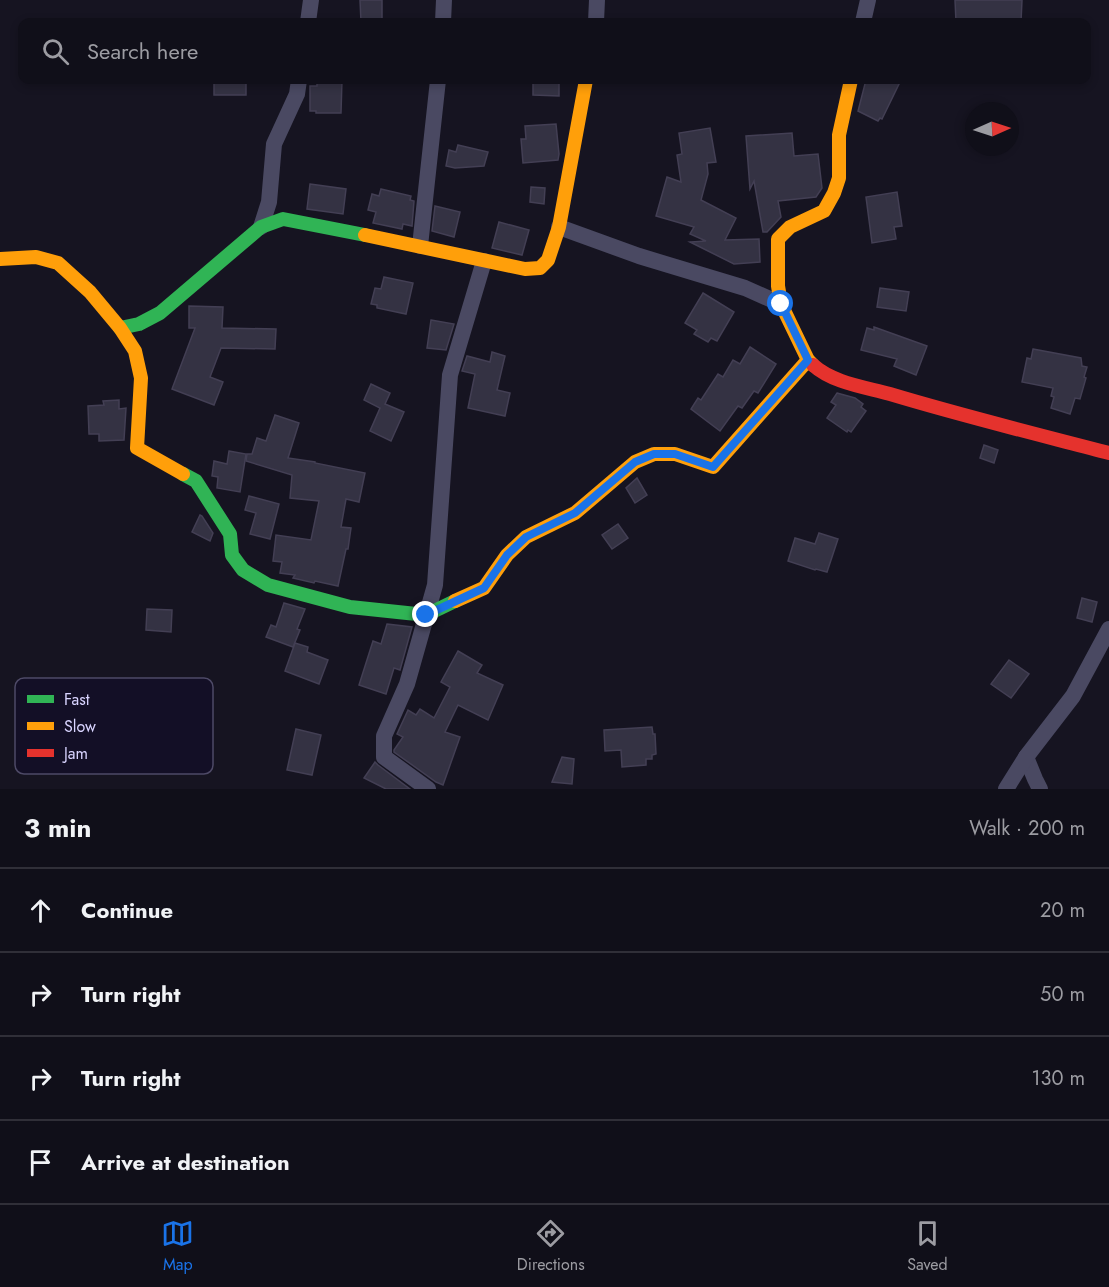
<!DOCTYPE html>
<html lang="en">
<head>
<meta charset="utf-8">
<style>
  :root { --surface:#100f19; --page:#1e1d26; --text:#f1f3f6; --muted:#9c9ca2; --line:#302f38; --accent:#1a73e8 }
  body { margin:0; font-family:Jost,sans-serif; background:var(--page); color:var(--text) }
  .compass { position:absolute; left:965px; top:102px; width:54px; height:54px; border-radius:50%; background:var(--surface); box-shadow:0 3px 9px #0003; rotate:87deg }
  .stop { position:absolute; width:18px; height:18px; margin:-14px; border:4px solid #1a73e8; border-radius:50%; background:#fff }
  .stop.end { background:#1a73e8; border-color:#fff; box-shadow:0 2px 6px #0008 }
  .list { margin:0; padding:0; list-style:none }
  h2 { display:flex; justify-content:space-between; align-items:center; height:78px; margin:0; padding:0 24px; font-size:26px }
  h2 small { font-size:20px; font-weight:400; color:var(--muted) }
  .list li { display:grid; grid-template-columns:39px 1fr auto; gap:18px; align-items:center; box-sizing:border-box; height:84px; padding:0 24px; border-top:2px solid var(--line) }
  .list b { display:block; font-size:22px; white-space:nowrap }
  .list em { font-size:20px; font-style:normal; color:var(--muted) }
  .icon { flex:none; width:33px; height:33px; fill:none; stroke:currentColor; stroke-width:2; stroke-linecap:round; stroke-linejoin:round }
  .map { position:relative; flex:none; width:1109px; height:789px; overflow:hidden }
  .search { position:absolute; background:var(--surface); box-shadow:0 3px 9px #0003; left:18px; right:18px; top:18px; height:66px; display:flex; align-items:center; gap:15px; box-sizing:border-box; padding:0 21px; border-radius:12px; color:var(--muted); font-size:22px }
  .sheet { height:414px; background:var(--surface) }
  nav { display:flex; justify-content:space-around; align-items:center; box-sizing:border-box; height:84px; border-top:2px solid var(--line); background:var(--surface); font-size:16px; color:var(--muted) }
  nav a { display:grid; justify-items:center; gap:3px }
  nav .on { color:var(--accent) }
  .map>svg:first-child { display:block }
</style>
</head>
<body>
<div class="map">
<svg width="1109" height="789" viewBox="0 0 1109 789">
  <rect width="100%" height="100%" fill="#161421"/>
  <g fill="#343243" stroke="#433f54" stroke-width="1.5">
    <polygon points="360,0 382,0 382,22 361,22"/>
    <polygon points="955,0 1022,0 1021,22 956,22"/>
    <rect x="214" y="80" width="32" height="15"/>
    <polygon points="317,80 342,80 341,113 316,113 316,111 310,111 310,86 317,86"/>
    <polygon points="533,80 559,80 559,96 533,95"/>
    <polygon points="866,80 901,80 882,119 880,118 878,121 858,111"/>
    <polygon points="556,124 559,154 558,160 523,163 521,139 526,139 525,126"/>
    <polygon points="710,128 716,162 707,163 708,174 701,200 736,218 725,240 759,239 760,262 734,264 690,242 706,241 690,234 694,227 656,216 667,177 681,182 677,155 682,154 679,133"/>
    <polygon points="792,133 794,156 818,154 822,188 816,197 778,201 781,217 767,232 763,232 754,181 750,189 746,136"/>
    <polygon points="458,145 488,152 484,166 455,168 446,166 449,150 456,152"/>
    <polygon points="310,184 346,189 343,214 307,209"/>
    <polygon points="531,187 545,188 544,204 530,202"/>
    <polygon points="381,189 411,196 410,200 414,201 412,226 403,224 402,229 373,223 376,212 368,210 372,194 379,196"/>
    <polygon points="897,192 902,226 894,227 896,239 872,243 866,197"/>
    <polygon points="435,206 460,212 454,237 432,231"/>
    <polygon points="499,222 529,230 522,255 492,248"/>
    <polygon points="384,277 413,283 406,314 377,308 377,305 371,304 375,288 381,289"/>
    <polygon points="880,288 909,292 906,311 877,307"/>
    <polygon points="703,293 734,312 717,341 711,338 708,342 694,334 697,330 685,323"/>
    <polygon points="189,306 223,307 222,328 276,329 275,349 221,348 210,377 223,382 214,405 172,389 195,328 189,328"/>
    <polygon points="431,320 454,324 446,350 427,348"/>
    <polygon points="874,327 927,346 916,375 894,366 897,359 861,350 867,328 874,330"/>
    <polygon points="750,347 776,364 758,393 754,391 742,408 738,406 720,431 691,409 698,398 701,400 718,374 723,377 733,360 740,364"/>
    <polygon points="1033,349 1081,358 1082,366 1087,367 1084,377 1086,378 1080,399 1075,398 1070,414 1051,408 1054,397 1051,396 1053,388 1022,382 1027,358 1031,359"/>
    <polygon points="492,352 505,356 497,390 510,393 505,416 468,408 475,374 462,371 467,356 490,362"/>
    <polygon points="371,384 390,393 385,404 404,412 391,441 370,431 380,408 364,400"/>
    <polygon points="837,393 855,398 863,404 861,407 866,411 851,432 848,430 847,432 827,418 836,405 831,402"/>
    <polygon points="119,400 119,409 126,408 124,440 99,441 99,434 89,434 88,406 104,405 103,401"/>
    <polygon points="275,415 299,423 288,458 315,462 315,463 365,473 359,502 346,499 341,527 351,528 348,549 346,549 338,586 315,581 314,583 293,578 295,575 280,573 282,562 273,561 276,535 311,540 319,501 290,498 292,475 246,461 247,454 252,454 257,438 266,441"/>
    <polygon points="984,445 998,450 994,463 980,458"/>
    <polygon points="229,451 246,454 240,492 217,488 218,477 212,476 214,461 227,464"/>
    <polygon points="637,478 647,495 635,503 626,488"/>
    <polygon points="249,496 279,504 270,539 250,534 256,513 245,510"/>
    <polygon points="200,515 202,516 213,533 210,541 192,532"/>
    <polygon points="618,524 628,538 612,549 602,535"/>
    <polygon points="819,533 838,539 827,572 816,569 815,570 788,561 795,538 815,544"/>
    <polygon points="1082,598 1097,602 1092,622 1077,618"/>
    <polygon points="284,603 305,609 297,629 300,630 293,647 266,637 271,625 276,627"/>
    <polygon points="147,609 172,610 171,632 146,630"/>
    <polygon points="387,624 412,627 400,670 394,668 386,694 359,685 373,641 381,644"/>
    <polygon points="295,643 308,647 307,652 328,660 319,684 285,671"/>
    <polygon points="458,651 482,665 477,673 503,685 488,720 458,705 445,732 460,737 443,785 436,782 394,752 394,750 403,737 397,734 408,710 416,715 420,709 434,718 450,687 441,682"/>
    <polygon points="1009,660 1029,674 1011,698 991,684"/>
    <polygon points="652,727 653,734 655,734 656,754 652,755 652,759 646,759 646,765 622,767 621,750 605,751 604,730"/>
    <polygon points="296,729 321,735 312,775 287,770"/>
    <polygon points="562,757 574,759 572,784 552,782"/>
    <polygon points="375,762 378,765 410,789 386,789 364,778"/>
  </g>
  <g fill="none" stroke-linecap="round" stroke-linejoin="round">
    <g stroke="#4a4962" stroke-width="16">
      <polyline points="308,22 311,0"/>
      <polyline points="443,22 444,0"/>
      <polyline points="596,22 597,0"/>
      <polyline points="863,22 868,0"/>
      <polyline points="261,227 269,202 274,144 297,94 299,80"/>
      <polyline points="559,227 639,256 745,288 781,304"/>
      <polyline points="420,246 438,80"/>
      <polyline points="1026,757 1035,779 1040,789"/>
      <polyline points="428,789 384,757 384,736 407,684 435,585 450,375 484,261"/>
      <polyline points="1006,789 1026,757 1073,696 1109,629"/>
    </g>
    <g stroke="#30b455" stroke-width="14">
      <polyline points="120,328 139,324 160,313 261,227 283,219 365,235"/>
      <polyline points="183,474 196,481 230,534 232,555 243,570 268,585 350,607 426,615 455,601"/>
    </g>
    <g stroke="#ff9f0a" stroke-width="14">
      <polyline points="365,235 525,269 540,268 548,260 559,227 586,80"/>
      <polyline points="0,259 36,257 58,263 90,292 120,328 135,351 141,378 137,448 183,474"/>
      <polyline points="813,365 808,360 781,304 778,286 778,239 790,227 824,211 834,193 839,178 839,135 851,80"/>
      <polyline points="455,601 484,588 507,555 526,537 575,513 635,462 654,454 675,454 713,467 808,360"/>
    </g>
    <path stroke="#e5322d" stroke-width="14" d="M813,365C833,383 865,387 890,394C963,416 1036,434 1109,453"/>
  </g>
  <g fill="none" stroke-linecap="round" stroke-linejoin="round">
    <polyline stroke="#1a73e8" stroke-width="8" points="426,615 484,588 507,555 526,537 575,513 635,462 654,454 675,454 713,467 808,360 781,304"/>
  </g>
  <rect x="15" y="678" width="198" height="96" rx="9" fill="#130f26" stroke="#4e4a67" stroke-width="1.5"/>
  <rect x="27" y="695" width="27" height="8" fill="#30b455"/>
  <rect x="27" y="722" width="27" height="8" fill="#ff9f0a"/>
  <rect x="27" y="749" width="27" height="8" fill="#e5322d"/>
  <g font-size="16" fill="#d9d4ff">
    <text x="64" y="705">Fast</text>
    <text x="64" y="732">Slow</text>
    <text x="64" y="759">Jam</text>
  </g>
</svg>
<svg class="compass" viewBox="-18 -18 36 36"><path d="M0-13l5 13h-10z" fill="#e53935"/><path d="M0 13l5-13h-10z" fill="#9c9ca2"/></svg>
<div class="stop" style="left:781px;top:304px"></div>
<div class="stop end" style="left:426px;top:615px"></div>
<div class="search"><svg class="icon" aria-label="search" viewBox="0 0 24 24"><circle cx="10" cy="10" r="6"/><path d="M15 15l6 6"/></svg>Search here</div>
</div>
<section class="sheet">
<h2>3 min<small>Walk · 200 m</small></h2>
<ul class="list">
<li><svg class="icon" aria-label="ahead" viewBox="0 0 24 24"><path d="M12 20V5M6 11l6-6 6 6"/></svg><div><b>Continue</b></div><em>20 m</em></li>
<li><svg class="icon" aria-label="right" viewBox="0 0 24 24"><path d="M7 20v-9h11M14 6l5 5-5 5"/></svg><div><b>Turn right</b></div><em>50 m</em></li>
<li><svg class="icon" aria-label="right" viewBox="0 0 24 24"><path d="M7 20v-9h11M14 6l5 5-5 5"/></svg><div><b>Turn right</b></div><em>130 m</em></li>
<li><svg class="icon" aria-label="arrive" viewBox="0 0 24 24"><path d="M6 21V4h12l-3 4 3 4H6"/></svg><div><b>Arrive at destination</b></div></li>
</ul>
</section>
<nav>
<a class="on"><svg class="icon" aria-label="map" viewBox="0 0 24 24"><path d="M3 6l6-2 6 2 6-2v14l-6 2-6-2-6 2zM9 4v14M15 6v14"/></svg>Map</a>
<a><svg class="icon" aria-label="directions" viewBox="0 0 24 24"><path d="M12 3l9 9-9 9-9-9zM9 14v-3h6M13 9l2 2-2 2"/></svg>Directions</a>
<a><svg class="icon" aria-label="saved" viewBox="0 0 24 24"><path d="M7 4h10v16l-5-4-5 4z"/></svg>Saved</a>
</nav>
</body>
</html>
